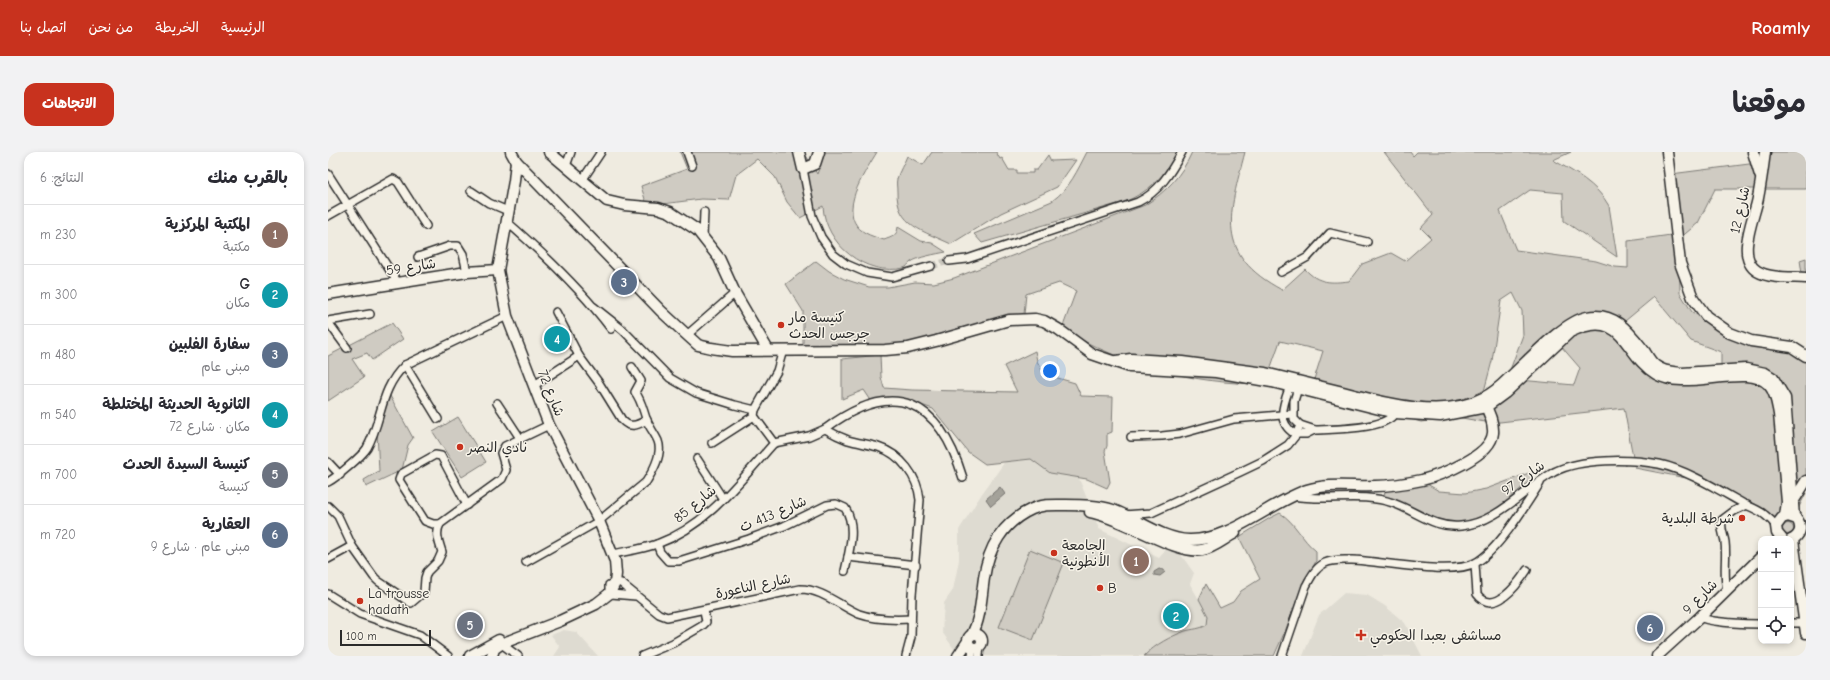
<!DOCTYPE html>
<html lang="ar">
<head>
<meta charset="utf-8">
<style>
  :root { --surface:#fff; --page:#f2f2f3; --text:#2b2b33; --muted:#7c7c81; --line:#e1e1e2; --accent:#c8321e }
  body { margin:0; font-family:"Comic Neue","Playpen Sans Arabic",sans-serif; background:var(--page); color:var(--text); direction:rtl }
  .controls { position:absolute; right:12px; bottom:12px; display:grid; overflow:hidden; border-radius:8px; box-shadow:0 2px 6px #0003 }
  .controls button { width:36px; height:36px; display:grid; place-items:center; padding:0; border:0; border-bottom:1px solid var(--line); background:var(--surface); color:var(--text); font:20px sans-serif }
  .scale { position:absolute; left:12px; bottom:10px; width:91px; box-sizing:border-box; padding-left:4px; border:2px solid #2b2b2b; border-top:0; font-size:11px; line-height:14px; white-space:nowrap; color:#2b2b2b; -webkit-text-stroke:3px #f7f3e8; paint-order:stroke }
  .you { position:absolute; left:722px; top:219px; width:14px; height:14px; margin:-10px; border:3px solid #fff; border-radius:50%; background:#1a73e8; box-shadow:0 0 0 6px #1a73e833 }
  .badge { display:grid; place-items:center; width:26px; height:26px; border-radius:50%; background:var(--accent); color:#fff; font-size:13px; font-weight:700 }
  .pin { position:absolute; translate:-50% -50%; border:2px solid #fff; box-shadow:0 1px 4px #0006 }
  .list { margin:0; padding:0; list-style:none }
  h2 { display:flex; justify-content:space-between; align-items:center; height:52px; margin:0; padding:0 16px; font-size:17px }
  h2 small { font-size:13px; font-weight:400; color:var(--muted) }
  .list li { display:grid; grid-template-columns:26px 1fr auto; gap:12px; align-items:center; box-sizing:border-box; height:60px; padding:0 16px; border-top:1px solid var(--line) }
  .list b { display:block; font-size:15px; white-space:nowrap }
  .list p { margin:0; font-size:13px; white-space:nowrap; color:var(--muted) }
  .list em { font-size:13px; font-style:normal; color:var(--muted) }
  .icon { flex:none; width:22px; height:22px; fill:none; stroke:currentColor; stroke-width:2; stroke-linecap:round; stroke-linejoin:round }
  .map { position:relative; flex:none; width:1478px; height:504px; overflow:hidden; direction:ltr; border-radius:12px }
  header { display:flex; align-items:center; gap:24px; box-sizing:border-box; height:56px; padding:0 20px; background:var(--accent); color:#fff }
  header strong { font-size:19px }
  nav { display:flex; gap:22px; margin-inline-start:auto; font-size:14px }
  .intro { display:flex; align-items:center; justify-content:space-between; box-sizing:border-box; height:96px; padding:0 24px }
  h1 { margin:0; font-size:28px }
  .button { padding:10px 18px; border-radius:12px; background:var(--accent); color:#fff; font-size:14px; font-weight:700 }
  main { display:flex; gap:24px; padding:0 24px }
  aside { flex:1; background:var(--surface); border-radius:12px; box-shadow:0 2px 6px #0003 }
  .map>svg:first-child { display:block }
</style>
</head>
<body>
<header>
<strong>Roamly</strong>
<nav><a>الرئيسية</a><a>الخريطة</a><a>من نحن</a><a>اتصل بنا</a></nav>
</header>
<div class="intro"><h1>موقعنا</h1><a class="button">الاتجاهات</a></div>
<main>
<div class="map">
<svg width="1478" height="504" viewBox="0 0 1478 504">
  <rect width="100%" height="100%" fill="#efebe0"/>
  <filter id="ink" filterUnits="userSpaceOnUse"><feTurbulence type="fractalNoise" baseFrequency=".025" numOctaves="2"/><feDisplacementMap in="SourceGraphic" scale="8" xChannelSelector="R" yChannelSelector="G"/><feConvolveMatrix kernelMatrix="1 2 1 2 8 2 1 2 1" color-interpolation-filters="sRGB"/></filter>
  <g filter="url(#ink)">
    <g fill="#dedbd1">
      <polygon points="681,304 716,306 746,314 771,377 831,406 840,395 848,396 866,421 862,432 889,478 830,504 631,504 614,480 616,451 625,438 631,408 631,378 653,343"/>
      <polygon points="1016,441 1039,443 1057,454 1077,471 1094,504 975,504 991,463"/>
      <polygon points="236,478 248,480 270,504 226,504 232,495 223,483"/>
    </g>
    <g fill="#cfcbc2" stroke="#7d7b76" fill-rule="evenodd">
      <path d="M352,0H476L489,22L497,0H549C539,17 513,53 529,74C535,82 547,85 556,88C564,85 569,84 570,75L593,89L604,91L618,100C608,102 590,105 583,110C580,112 579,115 576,116C537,125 497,92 495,54L472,66L459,50L447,25L429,7L408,23L401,48L373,47L319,54L313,34L359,17Z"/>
      <path d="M604,0H668L672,7L674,6L681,18H689V21H705V18H709L720,3L723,9L748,8L729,35L673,61L623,92C596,79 568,74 569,39C569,35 568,31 569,27C571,19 576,12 579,4L595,13Z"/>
      <path d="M759,0H849C837,24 821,40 796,50L654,91L646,82L724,49C742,36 749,19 759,0Z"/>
      <path d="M864,0H917C901,62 886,102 954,138L977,117C990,132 1004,131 1021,129L1034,112L1063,101L1077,109L1103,86L1093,76L1105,63L1056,0H1082L1085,4L1089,0H1243L1225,8C1246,20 1269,32 1281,54L1289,105L1236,69L1235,41L1202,38L1172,59L1188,98L1268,109L1287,115L1300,116V89L1343,83V22L1429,11L1423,0H1478V37H1387L1370,71L1351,87L1352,141L1364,160L1392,176L1478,203V341L1467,363L1446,370L1358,326L1307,316L1296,256L1163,271L1128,265L1093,270L982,240L995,199L952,189L937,232C864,232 797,214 734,177L748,139L731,131L698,142L695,172L672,175L645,184L620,189L475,200V159L458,132L488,109L501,119L516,127L541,135H560L587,130L606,131L626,126L817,53C838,40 854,23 864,0ZM1185,141L1194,159L1195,183L1182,218L1226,186L1252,216L1246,233L1181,227L1155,243L1164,209L1173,149ZM1326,145L1363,189L1393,200V223L1329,214L1297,169Z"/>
      <polygon points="1478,106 1478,129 1475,129 1472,108"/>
      <polygon points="64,171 75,187 44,208 39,201 24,207 36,225 0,249 0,204"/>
      <polygon points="707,199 709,209 716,222 747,231 753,244 785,245 784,280 779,282 779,294 777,299 782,330 779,336 759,327 722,321 703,307 657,312 640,300 605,257 579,248 565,248 559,246 544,250 536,238 514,247 514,207 552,203 553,225 556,236 584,238 689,240 676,214"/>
      <polygon points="61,242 85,286 80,293 74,318 38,335 36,328 51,319 49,280"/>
      <polygon points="130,265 158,310 134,325 105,280"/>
      <path d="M1201,321L1205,326C1192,336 1181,349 1167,359C1126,386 1094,359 1056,344L1058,336L1099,332L1111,339L1137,341L1158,337Z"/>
      <path d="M952,361C967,370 974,388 988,399V409L983,419L977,426L958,477L946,504H816C828,492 842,485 857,479C865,477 872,477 879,473L880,464L871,447L878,432L892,456L905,450L913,439L932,427L911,385L942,366Z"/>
      <circle cx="1460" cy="377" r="5.5"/>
      <polygon points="702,397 736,411 705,488 671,475"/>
    </g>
    <g fill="#a4a29a" stroke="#74726e">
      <polygon points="672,335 677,342 663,354 658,347"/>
      <polygon points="831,417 836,418 837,420 832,424 826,423 826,420"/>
    </g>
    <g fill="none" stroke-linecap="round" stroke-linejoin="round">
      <polyline stroke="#c8c5bc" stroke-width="7" stroke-dasharray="7 3.5" stroke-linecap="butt" points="603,114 621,109"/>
      <defs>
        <g id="street">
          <polyline points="359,0 364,14"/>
          <polyline points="238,14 243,0"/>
          <polyline points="475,17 484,64 493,85 505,102 518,112 539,121 564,125 603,114"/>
          <polyline points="0,22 70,131"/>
          <polyline points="255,27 273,0"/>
          <polyline points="143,39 161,51 180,59"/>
          <polyline points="0,64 65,27 70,30 98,74"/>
          <path d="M178,69C216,102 253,137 283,177"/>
          <polyline points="375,85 376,60"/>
          <polyline points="90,105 122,94 130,94 135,102 139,120"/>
          <path d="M621,109L639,107L810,50C831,40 843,20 854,0"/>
          <polyline points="953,120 980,105 1002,81 1039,90"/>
          <polyline points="266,155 295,178 342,226 368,241 407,253 427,258"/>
          <path d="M228,160L251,204L271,231L294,268C302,277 309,273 319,268"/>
          <polyline points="0,169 42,162"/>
          <polyline points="0,170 19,196"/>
          <polyline points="359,183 407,141"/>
          <polyline points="77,213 110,267"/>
          <path d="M963,231C957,249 946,269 967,282H978L986,278"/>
          <path d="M971,233L966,249V267L972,273L987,278C1004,277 1064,278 1068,258"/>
          <polyline points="205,234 251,204"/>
          <polyline points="169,251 192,286"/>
          <path d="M497,277C567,225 611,248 635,326"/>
          <polyline points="803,285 834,284 852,282 906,267 965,262"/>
          <polyline points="384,291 426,264"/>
          <path d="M446,291L481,284L497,277C504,281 512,285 520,288C530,291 540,292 550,295C573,302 590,325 592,348L584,443L583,485L578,504"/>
          <polyline points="446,291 426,264 427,258 449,219 455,198"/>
          <polyline points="369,307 395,347"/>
          <polyline points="0,310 12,323"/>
          <path d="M0,330C9,325 34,304 39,296C55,267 51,238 77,213L179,164"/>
          <path d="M966,344C999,350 1033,340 1065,351C1088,359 1107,377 1133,374C1169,371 1196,337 1226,320C1253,306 1302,307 1331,312C1359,318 1391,338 1416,352C1423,355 1431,358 1437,363C1441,366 1445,370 1448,374"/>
          <path d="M0,354L10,364L24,394L46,425L50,429L83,451L96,440L97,426L99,420L110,409L114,400C111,390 107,382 112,372L174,327L178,318L173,301L177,294L221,273"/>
          <polyline points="796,363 823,361 912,320 935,309 960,293 968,283 972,273"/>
          <polyline points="112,372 105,372 97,369 71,328 73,322 107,303 113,304 139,353"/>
          <path d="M329,392L332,400L340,409H351L421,387L456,374L499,353L508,352L517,356C529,374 521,400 517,419"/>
          <path d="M285,402C299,399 315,397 329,392C379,374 412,329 446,291"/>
          <polyline points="520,405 588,413"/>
          <polyline points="0,407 24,394"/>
          <path d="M198,410L271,369L318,330C325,319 335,302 330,289C327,282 322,276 319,269C315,259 314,249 307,240L313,229L304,215"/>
          <path d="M1147,412L1149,442C1166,465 1190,432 1199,418"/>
          <path d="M1399,438C1395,422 1399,406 1397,390C1396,383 1392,376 1394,368L1406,359L1419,353"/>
          <polyline points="0,442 32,462 92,483 120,504"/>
          <path d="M308,444L283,442L281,439V433L287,430L293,431L331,462L339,465L472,437C494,437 512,454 531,462C548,468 565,468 583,467"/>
          <path d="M1372,465C1382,471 1421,472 1433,472"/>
          <polyline points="1463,471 1477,471"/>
          <polyline points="172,491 190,504"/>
          <polyline points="314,504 345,491 374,474 378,470 376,458"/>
          <polyline points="644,504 645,495"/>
          <polyline points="651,504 652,493"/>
          <path d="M954,504L978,434C983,425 987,416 997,411C1005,407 1015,408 1024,408C1054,409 1123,424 1147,411C1169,400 1198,353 1212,331"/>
        </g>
        <g id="secondary">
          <path d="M183,0L188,9L333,159L359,183L370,193L383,196L404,199L557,198L580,196L608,189L681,168L707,167L716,169L730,177L764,202L802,215L888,220L944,230L1067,261L1112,264L1158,255L1177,241L1242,180C1296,154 1295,202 1328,222C1357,240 1421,210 1441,233C1448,241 1449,252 1451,262L1459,350L1457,364"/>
          <polyline points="221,0 279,49 296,53 330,56 342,60 369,78 391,106 407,141 440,198"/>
          <polyline points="471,0 475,17 487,12 491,0"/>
          <polyline points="1339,0 1352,111 1365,146 1378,164 1402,181 1423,189 1464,195 1478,204"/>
          <polyline points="1425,0 1432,23"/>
          <path d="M1437,0C1435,15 1433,31 1430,46C1427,64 1407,105 1429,119C1442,127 1464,125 1478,126"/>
          <polyline points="0,142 139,120 170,118"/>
          <path d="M788,209L803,207L854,210L937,221C962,227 986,233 1011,239C1052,250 1115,268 1155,246C1165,241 1174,233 1181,226C1200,209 1235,170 1259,165C1287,159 1302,181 1317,200C1320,205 1323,211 1328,214C1335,220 1345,220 1354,221L1418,217L1437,221L1445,226L1457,246L1466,365"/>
          <polyline points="1463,349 1466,348 1478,329"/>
          <path d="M762,360C793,365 849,403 874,398C886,396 897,386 907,381"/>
          <path d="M1454,387L1449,381L1448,374L1454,366L1460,364L1469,367C1475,376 1472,384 1463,388"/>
          <polyline points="1465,388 1478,481"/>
          <circle cx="647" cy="489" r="7"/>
          <path d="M644,483C653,465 653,446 656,426C660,396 675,370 704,357C715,352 726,353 738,353C753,353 771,353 785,358C810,367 834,387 861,388C902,389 941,351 979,338C1001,331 1024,335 1047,334C1062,334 1080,331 1094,328C1113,323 1163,304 1165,281C1166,270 1160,258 1155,249"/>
          <polyline points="142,504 171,488"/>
          <polyline points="164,504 166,497 173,492 232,469 268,452 282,441 287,431 288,422 287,409 271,369 221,273 179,164 170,118 186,29 188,9"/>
          <polyline points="630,504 640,489"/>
          <polyline points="1329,504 1372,465 1433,405"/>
        </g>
      </defs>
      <use href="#street" stroke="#2b2b2b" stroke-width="10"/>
      <use href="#secondary" stroke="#2b2b2b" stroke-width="13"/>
      <use href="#street" stroke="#f7f3e8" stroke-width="7"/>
      <use href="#secondary" stroke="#f7f3e8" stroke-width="10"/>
    </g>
  </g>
  <g fill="#c8321e" stroke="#f7f3e8" stroke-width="1.5">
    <circle cx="453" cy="173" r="4"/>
    <circle cx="132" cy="295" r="4"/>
    <circle cx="1414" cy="366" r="4"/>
    <circle cx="726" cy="401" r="4"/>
    <circle cx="772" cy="436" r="4"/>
    <circle cx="32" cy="449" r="4"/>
    <path d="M1031 477h4v4h4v4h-4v4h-4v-4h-4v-4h4z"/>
  </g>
  <g text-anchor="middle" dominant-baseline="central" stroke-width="3" stroke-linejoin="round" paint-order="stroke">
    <g font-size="14" fill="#2b2b2b" stroke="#f7f3e8">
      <text transform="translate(1412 58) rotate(-77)">شارع 12</text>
      <text transform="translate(83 115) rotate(-9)">شارع 59</text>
      <text transform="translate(223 241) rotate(68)">شارع 72</text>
      <text transform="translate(1195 326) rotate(-35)">شارع 97</text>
      <text transform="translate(367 352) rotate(-39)">شارع 85</text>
      <text transform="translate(445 362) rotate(-23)">شارع 413 ت</text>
      <text transform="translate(425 434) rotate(-12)">شارع الناعورة</text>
      <text transform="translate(1372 445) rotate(-45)">شارع 9</text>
    </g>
    <g font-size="14" fill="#2b2b2b" stroke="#f7f3e8" text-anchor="start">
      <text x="461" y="165">كنيسة مار<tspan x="461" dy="16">جرجس الحدث</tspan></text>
      <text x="140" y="295">نادي النصر</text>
      <text x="1406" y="366" text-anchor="end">شرطة البلدية</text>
      <text x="734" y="393">الجامعة<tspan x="734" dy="16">الأنطونية</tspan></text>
      <text x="780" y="436">B</text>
      <text x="40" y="441">La trousse<tspan x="40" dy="16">hadath</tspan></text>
      <text x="1042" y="483">مساشفى بعبدا الحكومي</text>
    </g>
  </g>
</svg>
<div class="controls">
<button>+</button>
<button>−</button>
<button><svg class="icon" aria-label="locate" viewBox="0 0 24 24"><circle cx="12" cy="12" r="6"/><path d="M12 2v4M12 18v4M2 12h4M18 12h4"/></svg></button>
</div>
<div class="scale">100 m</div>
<div class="you"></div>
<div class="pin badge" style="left:808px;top:409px;background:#8d6e63">1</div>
<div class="pin badge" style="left:848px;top:464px;background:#0f9aa8">2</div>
<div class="pin badge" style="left:296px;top:130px;background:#5c6f8a">3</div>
<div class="pin badge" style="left:229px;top:187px;background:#0f9aa8">4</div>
<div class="pin badge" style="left:142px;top:473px;background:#6b7280">5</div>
<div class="pin badge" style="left:1322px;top:476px;background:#5c6f8a">6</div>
</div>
<aside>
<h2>بالقرب منك<small>النتائج: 6</small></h2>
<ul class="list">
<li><span class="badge" style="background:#8d6e63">1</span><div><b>المكتبة المركزية</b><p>مكتبة</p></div><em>230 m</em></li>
<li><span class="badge" style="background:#0f9aa8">2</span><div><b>G</b><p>مكان</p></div><em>300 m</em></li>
<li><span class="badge" style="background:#5c6f8a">3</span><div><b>سفارة الفلبين</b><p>مبنى عام</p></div><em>480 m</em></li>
<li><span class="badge" style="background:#0f9aa8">4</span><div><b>الثانوية الحديثة المختلطة</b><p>مكان · شارع 72</p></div><em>540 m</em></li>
<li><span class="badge" style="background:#6b7280">5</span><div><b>كنيسة السيدة الحدث</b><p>كنيسة</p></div><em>700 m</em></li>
<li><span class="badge" style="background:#5c6f8a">6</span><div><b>العقارية</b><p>مبنى عام · شارع 9</p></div><em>720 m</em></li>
</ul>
</aside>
</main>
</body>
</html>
